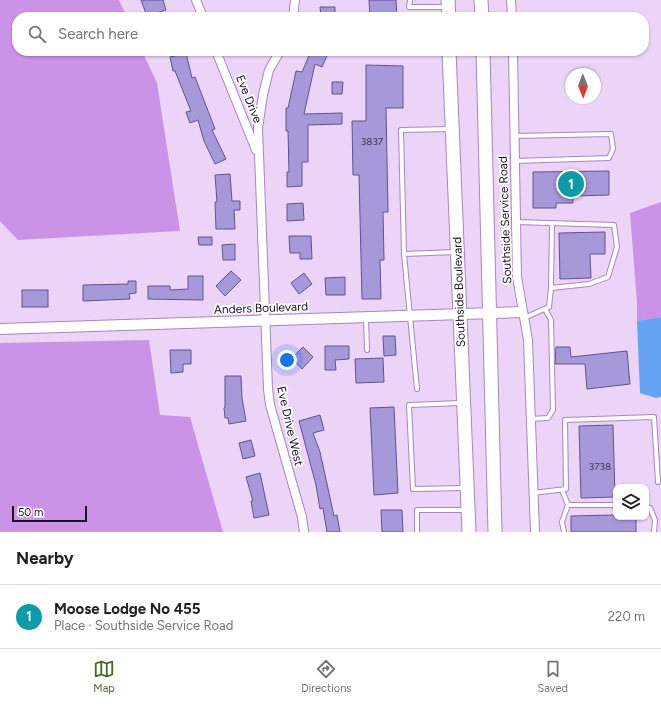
<!DOCTYPE html>
<html lang="en">
<head>
<meta charset="utf-8">
<style>
  :root { --surface:#fff; --page:#f6f6f6; --text:#202124; --muted:#757577; --line:#e0e0e0; --accent:#426a25 }
  body { margin:0; font-family:Figtree,sans-serif; background:var(--page); color:var(--text) }
  .controls { position:absolute; right:12px; bottom:12px; display:grid; overflow:hidden; border-radius:8px; box-shadow:0 1px 3px #0004 }
  .controls button { width:36px; height:36px; display:grid; place-items:center; padding:0; border:0; border-bottom:1px solid var(--line); background:var(--surface); color:var(--text); font:20px sans-serif }
  .compass { position:absolute; left:565px; top:68px; width:36px; height:36px; border-radius:50%; background:var(--surface); box-shadow:0 1px 3px #0004; rotate:179deg }
  .scale { position:absolute; left:12px; bottom:10px; width:75px; box-sizing:border-box; padding-left:4px; border:2px solid #1e1026; border-top:0; font-size:11px; line-height:14px; white-space:nowrap; color:#1e1026; -webkit-text-stroke:3px #fff; paint-order:stroke }
  .you { position:absolute; left:287px; top:360px; width:14px; height:14px; margin:-10px; border:3px solid #fff; border-radius:50%; background:#1a73e8; box-shadow:0 0 0 6px #1a73e833 }
  .badge { display:grid; place-items:center; width:26px; height:26px; border-radius:50%; background:var(--accent); color:#fff; font-size:13px; font-weight:700 }
  .pin { position:absolute; translate:-50% -50%; border:2px solid #fff; box-shadow:0 1px 4px #0006 }
  .list { margin:0; padding:0; list-style:none }
  h2 { display:flex; justify-content:space-between; align-items:center; height:52px; margin:0; padding:0 16px; font-size:17px }
  h2 small { font-size:13px; font-weight:400; color:var(--muted) }
  .list li { display:grid; grid-template-columns:26px 1fr auto; gap:12px; align-items:center; box-sizing:border-box; height:64px; padding:0 16px; border-top:1px solid var(--line) }
  .list b { display:block; font-size:15px; white-space:nowrap }
  .list p { margin:0; font-size:13px; white-space:nowrap; color:var(--muted) }
  .list em { font-size:13px; font-style:normal; color:var(--muted) }
  .icon { flex:none; width:22px; height:22px; fill:none; stroke:currentColor; stroke-width:2; stroke-linecap:round; stroke-linejoin:round }
  .map { position:relative; flex:none; width:661px; height:532px; overflow:hidden }
  .search { position:absolute; background:var(--surface); box-shadow:0 1px 3px #0004; left:12px; right:12px; top:12px; height:44px; display:flex; align-items:center; gap:10px; box-sizing:border-box; padding:0 14px; border-radius:16px; color:var(--muted); font-size:15px }
  .sheet { height:116px; background:var(--surface) }
  nav { display:flex; justify-content:space-around; align-items:center; box-sizing:border-box; height:56px; border-top:1px solid var(--line); background:var(--surface); font-size:11px; color:var(--muted) }
  nav a { display:grid; justify-items:center; gap:2px }
  nav .on { color:var(--accent) }
  .map>svg:first-child { display:block }
</style>
</head>
<body>
<div class="map">
<svg width="661" height="532" viewBox="0 0 661 532">
  <rect width="100%" height="100%" fill="#ecd3f8"/>
  <g fill="#cb93e7">
    <polygon points="0,0 119,0 127,17 17,17 17,51 142,51 157,83 180,231 18,240 0,221"/>
    <polygon points="661,202 661,317 637,321 637,302 630,213"/>
    <polygon points="149,340 160,415 190,417 223,532 0,532 0,343"/>
  </g>
  <polygon fill="#63a3f2" points="661,317 661,397 656,398 640,393 637,321"/>
  <g fill="#a798d9" stroke="#61528d">
    <polygon points="141,0 163,0 166,10 147,16"/>
    <polygon points="369,0 396,0 397,17 370,17"/>
    <polygon points="320,7 335,7 335,17 321,17"/>
    <polygon points="311,51 329,51 322,67 315,64 304,114 342,113 342,124 308,125 308,162 302,162 302,186 287,187 287,172 289,172 288,131 286,131 286,108 288,108 296,71 302,72"/>
    <polygon points="186,53 192,78 195,77 215,129 212,130 226,159 215,164 204,141 198,120 190,123 186,112 191,111 175,71 173,71 170,57"/>
    <polygon points="366,65 403,66 403,108 386,108 388,212 383,212 384,260 380,260 381,299 362,299 359,175 353,175 352,121 366,121"/>
    <polygon points="332,82 343,82 342,94 332,94"/>
    <polygon points="609,171 609,195 573,196 573,203 556,203 556,208 533,208 533,172"/>
    <polygon points="230,174 232,201 240,201 240,210 234,210 235,229 216,229 215,202 217,202 215,175"/>
    <polygon points="303,203 304,220 287,221 287,204"/>
    <polygon points="605,232 605,254 590,254 591,278 560,279 559,233"/>
    <polygon points="289,236 311,236 312,259 300,259 300,253 290,253"/>
    <polygon points="198,237 212,237 212,245 199,245"/>
    <polygon points="235,244 235,260 223,260 222,245"/>
    <polygon points="231,271 241,280 225,296 216,286"/>
    <polygon points="304,273 312,284 299,294 291,283"/>
    <polygon points="188,276 203,276 203,300 148,299 148,286 170,286 170,290 188,289"/>
    <polygon points="345,277 345,295 326,295 325,278"/>
    <polygon points="128,281 136,281 136,293 129,294 130,299 83,301 83,285 128,284"/>
    <rect x="22" y="290" width="26" height="17"/>
    <polygon points="383,336 395,336 396,355 384,356"/>
    <polygon points="325,346 349,346 349,359 335,360 336,370 325,370"/>
    <polygon points="303,347 313,357 302,369 292,358"/>
    <polygon points="556,347 570,347 571,357 627,351 630,384 587,389 585,364 555,364"/>
    <polygon points="170,350 191,350 191,364 183,364 183,372 171,373"/>
    <polygon points="383,358 384,382 356,383 355,359"/>
    <polygon points="225,376 241,376 242,398 246,421 229,424 228,418 225,418 224,408 225,407"/>
    <polygon points="394,407 398,493 374,495 370,408"/>
    <polygon points="320,415 324,430 313,433 320,452 334,516 337,515 340,532 327,532 323,508 320,509 316,485 299,421"/>
    <polygon points="613,425 615,497 581,498 579,426"/>
    <polygon points="251,440 255,456 243,459 239,443"/>
    <polygon points="260,473 269,515 254,518 251,501 253,501 246,477"/>
    <polygon points="381,510 402,510 403,532 382,532"/>
    <polygon points="616,515 616,517 636,517 636,532 571,532 571,516"/>
  </g>
  <g fill="none" stroke-linecap="round" stroke-linejoin="round">
    <defs>
      <g id="service">
        <polyline points="410,0 409,7 446,7"/>
        <polyline points="515,136 611,134 613,149 609,158 515,161"/>
        <polyline points="516,222 614,225 617,247 608,277 589,284 551,288 552,225"/>
        <polyline points="404,254 456,252"/>
        <polyline points="366,317 367,350"/>
        <polyline points="524,318 549,307 551,288"/>
        <polyline points="417,389 404,254 401,130 451,129"/>
        <polyline points="461,403 409,405 413,489 466,488"/>
        <polyline points="530,419 548,418 553,410 551,320 545,309"/>
        <polyline points="562,490 568,505 562,522 564,532"/>
        <polyline points="533,493 566,489 565,420 654,417 658,482"/>
        <polyline points="568,505 616,505"/>
        <polyline points="646,506 650,508 655,520 654,532"/>
        <polyline points="417,532 417,510 467,510"/>
      </g>
      <g id="minor">
        <polyline points="196,0 203,17"/>
        <polyline points="511,0 512,17"/>
        <polyline points="293,17 295,0"/>
        <polyline points="216,51 256,150"/>
        <polyline points="280,51 269,70 263,95 258,128 268,389 270,405 302,517 304,532"/>
        <polyline points="513,51 517,277 528,340 535,532"/>
      </g>
      <polyline id="tertiary" points="0,329 522,312"/>
      <g id="trunk">
        <polyline points="448,0 449,17"/>
        <polyline points="481,0 482,17"/>
        <polyline points="449,51 469,532"/>
        <polyline points="483,51 495,532"/>
      </g>
    </defs>
    <use href="#service" stroke="#ab84be" stroke-width="6"/>
    <use href="#minor" stroke="#ab84be" stroke-width="10"/>
    <use href="#tertiary" stroke="#ab84be" stroke-width="12"/>
    <use href="#trunk" stroke="#ab84be" stroke-width="15"/>
    <use href="#service" stroke="#fff" stroke-width="4"/>
    <use href="#minor" stroke="#fff" stroke-width="8"/>
    <use href="#tertiary" stroke="#fff" stroke-width="10"/>
    <use href="#trunk" stroke="#fff" stroke-width="13"/>
  </g>
  <g text-anchor="middle" dominant-baseline="central" stroke-width="3.5" stroke-linejoin="round" paint-order="stroke">
    <g font-size="10" fill="#403253">
      <text x="372" y="141">3837</text>
      <text x="600" y="466">3738</text>
    </g>
    <g font-size="12" fill="#1e1026" stroke="#fff">
      <text transform="translate(249 99) rotate(68)">Eve Drive</text>
      <text transform="translate(505 220) rotate(-92)">Southside Service Road</text>
      <text transform="translate(459 292) rotate(-92)">Southside Boulevard</text>
      <text transform="translate(261 308) rotate(-2)">Anders Boulevard</text>
      <text transform="translate(290 426) rotate(77)">Eve Drive West</text>
    </g>
  </g>
</svg>
<div class="controls">
<button><svg class="icon" aria-label="layers" viewBox="0 0 24 24"><path d="M12 4l9 5-9 5-9-5zM3 14l9 5 9-5"/></svg></button>
</div>
<svg class="compass" viewBox="-18 -18 36 36"><path d="M0-13l5 13h-10z" fill="#e53935"/><path d="M0 13l5-13h-10z" fill="#757577"/></svg>
<div class="scale">50 m</div>
<div class="you"></div>
<div class="pin badge" style="left:571px;top:184px;background:#0f9aa8">1</div>
<div class="search"><svg class="icon" aria-label="search" viewBox="0 0 24 24"><circle cx="10" cy="10" r="6"/><path d="M15 15l6 6"/></svg>Search here</div>
</div>
<section class="sheet">
<h2>Nearby<small></small></h2>
<ul class="list">
<li><span class="badge" style="background:#0f9aa8">1</span><div><b>Moose Lodge No 455</b><p>Place · Southside Service Road</p></div><em>220 m</em></li>
</ul>
</section>
<nav>
<a class="on"><svg class="icon" aria-label="map" viewBox="0 0 24 24"><path d="M3 6l6-2 6 2 6-2v14l-6 2-6-2-6 2zM9 4v14M15 6v14"/></svg>Map</a>
<a><svg class="icon" aria-label="directions" viewBox="0 0 24 24"><path d="M12 3l9 9-9 9-9-9zM9 14v-3h6M13 9l2 2-2 2"/></svg>Directions</a>
<a><svg class="icon" aria-label="saved" viewBox="0 0 24 24"><path d="M7 4h10v16l-5-4-5 4z"/></svg>Saved</a>
</nav>
</body>
</html>
